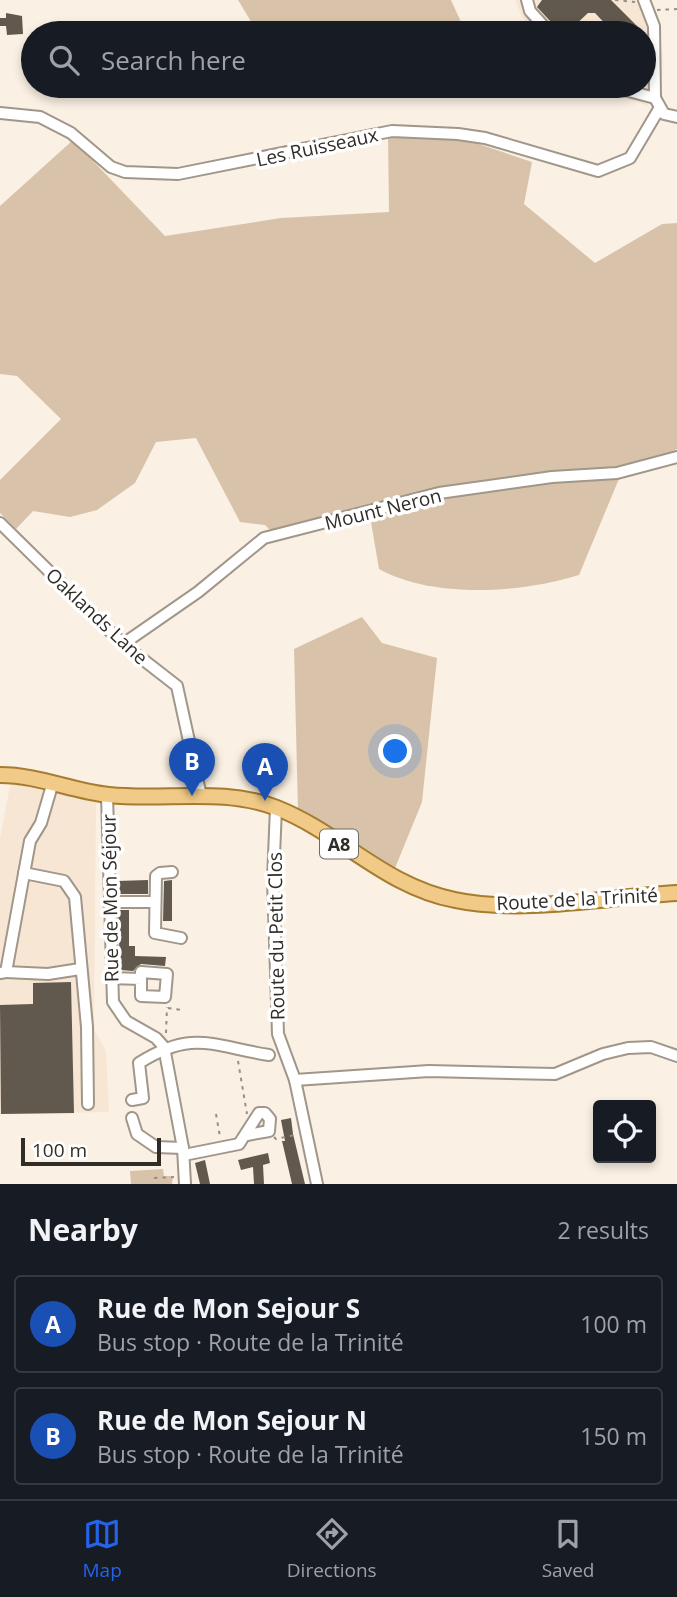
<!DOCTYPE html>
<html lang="en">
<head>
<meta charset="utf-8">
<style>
  :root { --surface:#171b24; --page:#242831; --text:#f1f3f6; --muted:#9ea1a6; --line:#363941; --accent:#2563eb }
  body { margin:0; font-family:"Open Sans",sans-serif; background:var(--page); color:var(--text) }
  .controls { position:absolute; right:21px; bottom:21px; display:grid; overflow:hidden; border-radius:7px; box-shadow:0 4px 10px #0003 }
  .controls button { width:63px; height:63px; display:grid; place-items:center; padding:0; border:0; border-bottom:2px solid var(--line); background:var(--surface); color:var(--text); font:35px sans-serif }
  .scale { position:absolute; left:21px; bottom:18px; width:140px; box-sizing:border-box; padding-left:7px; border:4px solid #302c27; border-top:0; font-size:19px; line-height:24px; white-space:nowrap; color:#302c27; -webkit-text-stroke:5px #fff; paint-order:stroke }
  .you { position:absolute; left:396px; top:752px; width:24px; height:24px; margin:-18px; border:5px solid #fff; border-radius:50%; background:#1a73e8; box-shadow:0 0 0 10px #1a73e833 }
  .badge { display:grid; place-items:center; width:46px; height:46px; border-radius:50%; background:var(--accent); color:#fff; font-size:23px; font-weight:700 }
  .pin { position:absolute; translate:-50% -58px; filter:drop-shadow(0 2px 4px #0008) }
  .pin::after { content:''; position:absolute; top:37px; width:24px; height:21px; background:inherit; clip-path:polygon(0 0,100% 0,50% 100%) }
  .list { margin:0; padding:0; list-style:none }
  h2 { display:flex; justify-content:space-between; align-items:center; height:91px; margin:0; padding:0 28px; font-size:30px }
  h2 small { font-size:23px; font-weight:400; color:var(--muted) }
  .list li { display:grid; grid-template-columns:46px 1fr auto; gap:21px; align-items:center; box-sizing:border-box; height:98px; margin:0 14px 14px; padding:0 14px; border:2px solid var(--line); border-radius:7px }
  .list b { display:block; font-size:26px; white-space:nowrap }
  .list p { margin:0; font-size:23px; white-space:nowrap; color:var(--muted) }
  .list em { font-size:23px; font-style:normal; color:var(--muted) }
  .icon { flex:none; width:38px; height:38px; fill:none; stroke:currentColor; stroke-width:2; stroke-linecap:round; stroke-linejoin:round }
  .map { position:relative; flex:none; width:677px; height:1184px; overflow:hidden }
  .search { position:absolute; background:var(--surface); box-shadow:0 4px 10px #0003; left:21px; right:21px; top:21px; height:77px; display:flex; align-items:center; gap:18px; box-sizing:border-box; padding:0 24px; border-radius:38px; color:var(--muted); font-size:26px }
  .sheet { height:315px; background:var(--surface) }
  nav { display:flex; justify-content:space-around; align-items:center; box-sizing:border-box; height:98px; border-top:2px solid var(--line); background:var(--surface); font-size:19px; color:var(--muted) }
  nav a { display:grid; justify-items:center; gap:4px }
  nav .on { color:var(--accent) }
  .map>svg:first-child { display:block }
</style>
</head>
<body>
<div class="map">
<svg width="677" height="1184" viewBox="0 0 677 1184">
  <rect width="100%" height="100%" fill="#faf0e3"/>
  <g fill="#f6e6d3">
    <polygon points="515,0 639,0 648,23 651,41 648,106 590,86 644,86 644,33 537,33 522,17"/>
    <polygon points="11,781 96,797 94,1030 106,1051 109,1112 0,1114 0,838"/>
  </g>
  <g fill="#d8c3aa">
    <polygon points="238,0 451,0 466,33 258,33"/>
    <path d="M428,135L464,139L532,162L524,204L595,263L662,224L677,223V449C630,473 566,469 515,476C432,487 351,511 271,531L265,525L240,522L196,438L156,442L135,483L97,510L70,517L33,511L16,529L0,513V480L61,419L17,376L0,374V206L73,140L165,236L281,218L389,212L388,136Z"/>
    <path d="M621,474L579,575C522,593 433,599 379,569L370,516L439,495Z"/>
    <polygon points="362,617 382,643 437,658 422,802 393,873 298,811 294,649"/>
    <polygon points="163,1169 164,1176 173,1176 172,1184 131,1184 130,1171"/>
  </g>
  <g fill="#62594e">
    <polygon points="542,0 611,0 641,30 637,33 614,33 595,13 588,13 573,27 551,22 537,7"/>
    <polygon points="6,13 22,16 23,34 7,35 6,26 0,26 0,18 6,18"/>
    <polygon points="148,880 148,894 118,894 117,881"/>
    <polygon points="172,880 172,921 163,921 164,881"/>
    <polygon points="118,910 129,910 129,946 135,946 135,956 166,957 165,966 141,964 133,971 120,970"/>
    <polygon points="71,982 74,1113 1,1114 0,1005 33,1004 33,983"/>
    <polygon points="291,1118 293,1134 305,1184 292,1184 282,1141 285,1141 281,1120"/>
    <polygon points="268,1153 270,1163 263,1165 264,1184 254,1184 253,1167 241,1170 238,1160"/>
    <polygon points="205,1160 210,1184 200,1184 195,1163"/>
  </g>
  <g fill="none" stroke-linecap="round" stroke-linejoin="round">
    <defs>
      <g id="minor">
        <polyline points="527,0 530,11 550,33"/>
        <polyline points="644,0 654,26 655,98 664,114 677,117"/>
        <polyline points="610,86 655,98"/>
        <polyline points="0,113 40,117 71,133 111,167 125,172 178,174 392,131 458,134 485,138 598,171 630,158 659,109"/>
        <polyline points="0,523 123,644 177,686 201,796"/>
        <polyline points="123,644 198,592 264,538 439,493 552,477 617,473 677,457"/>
        <polyline points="107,795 113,1002 126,1021 156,1038 164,1047 183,1148 185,1184"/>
        <polyline points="276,808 273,879 278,1034 295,1080 317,1184"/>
        <polyline points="172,872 160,873 156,876 155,933 181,938"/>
        <polyline points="24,873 64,881 75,897 87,1027 88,1104"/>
        <polyline points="108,902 155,902"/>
        <polyline points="6,972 48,974 80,969"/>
        <polyline points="0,973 6,972 30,841 41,823 53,782"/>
        <polyline points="110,978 141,979 141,972 167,974 165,997 141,996 141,979"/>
        <polyline points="295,1080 429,1071 555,1074 603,1054 628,1048 651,1047 677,1056"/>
        <path d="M132,1100L143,1098L139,1063C193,1029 212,1046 269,1055"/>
        <polyline points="132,1118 137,1134 156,1147 183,1148"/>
        <polyline points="184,1155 239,1144 259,1113 265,1113 270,1119 269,1131 247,1135"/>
      </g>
      <path id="major" d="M0,775C38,775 72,791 109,795C164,801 224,787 277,808C342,834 384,886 455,900C520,914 609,897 677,893"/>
    </defs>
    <use href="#minor" stroke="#a0968a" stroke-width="14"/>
    <use href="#major" stroke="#a67c31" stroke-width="18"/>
    <g stroke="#968f86" stroke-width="2" stroke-dasharray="3.5 5" stroke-linecap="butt">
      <polyline points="615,0 635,2"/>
      <polyline points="657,10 677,9"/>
      <polyline points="168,1008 181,1010"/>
      <polyline points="166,1033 167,1007"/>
      <polyline points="238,1061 247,1114"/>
      <polyline points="216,1114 220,1137"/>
      <polyline points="274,1137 276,1139 295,1135"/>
      <polyline points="154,1178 174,1177"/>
    </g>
    <use href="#minor" stroke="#fff" stroke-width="10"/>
    <use href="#major" stroke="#f0ca86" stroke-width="14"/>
  </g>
  <g text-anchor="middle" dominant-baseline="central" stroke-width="7" stroke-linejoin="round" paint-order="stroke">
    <rect fill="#fff" stroke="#6e6b68" stroke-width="2" x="320" y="829.5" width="38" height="29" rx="5"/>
    <g font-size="18" font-weight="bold" fill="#302c27">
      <text x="339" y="844">A8</text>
    </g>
    <g font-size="19" fill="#302c27" stroke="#fff">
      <text transform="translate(317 147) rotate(-12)">Les Ruisseaux</text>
      <text transform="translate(383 509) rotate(-14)">Mount Neron</text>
      <text transform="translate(97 616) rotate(43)">Oaklands Lane</text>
      <text transform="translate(110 898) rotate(-91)">Rue de Mon Séjour</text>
      <text transform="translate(577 899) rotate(-3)">Route de la Trinité</text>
      <text transform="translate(276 936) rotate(-91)">Route du Petit Clos</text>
    </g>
  </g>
</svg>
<div class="controls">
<button><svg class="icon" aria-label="locate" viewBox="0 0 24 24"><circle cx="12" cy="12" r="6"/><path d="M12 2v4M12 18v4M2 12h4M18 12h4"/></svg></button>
</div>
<div class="scale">100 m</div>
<div class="you"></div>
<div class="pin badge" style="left:265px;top:801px;background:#1a4fb4">A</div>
<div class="pin badge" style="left:192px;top:796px;background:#1a4fb4">B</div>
<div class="search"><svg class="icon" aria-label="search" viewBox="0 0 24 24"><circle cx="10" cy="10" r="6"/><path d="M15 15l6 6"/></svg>Search here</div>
</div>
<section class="sheet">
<h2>Nearby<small>2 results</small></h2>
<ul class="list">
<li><span class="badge" style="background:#1a4fb4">A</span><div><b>Rue de Mon Sejour S</b><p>Bus stop · Route de la Trinité</p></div><em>100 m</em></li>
<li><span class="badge" style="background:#1a4fb4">B</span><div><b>Rue de Mon Sejour N</b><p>Bus stop · Route de la Trinité</p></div><em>150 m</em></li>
</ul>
</section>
<nav>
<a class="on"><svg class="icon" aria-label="map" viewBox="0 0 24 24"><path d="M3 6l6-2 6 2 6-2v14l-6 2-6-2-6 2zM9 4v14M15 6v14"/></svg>Map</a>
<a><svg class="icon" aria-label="directions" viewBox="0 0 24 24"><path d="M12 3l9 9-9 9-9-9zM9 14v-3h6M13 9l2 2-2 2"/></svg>Directions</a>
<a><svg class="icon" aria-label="saved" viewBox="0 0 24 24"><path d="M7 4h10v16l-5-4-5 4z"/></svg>Saved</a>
</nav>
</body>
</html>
